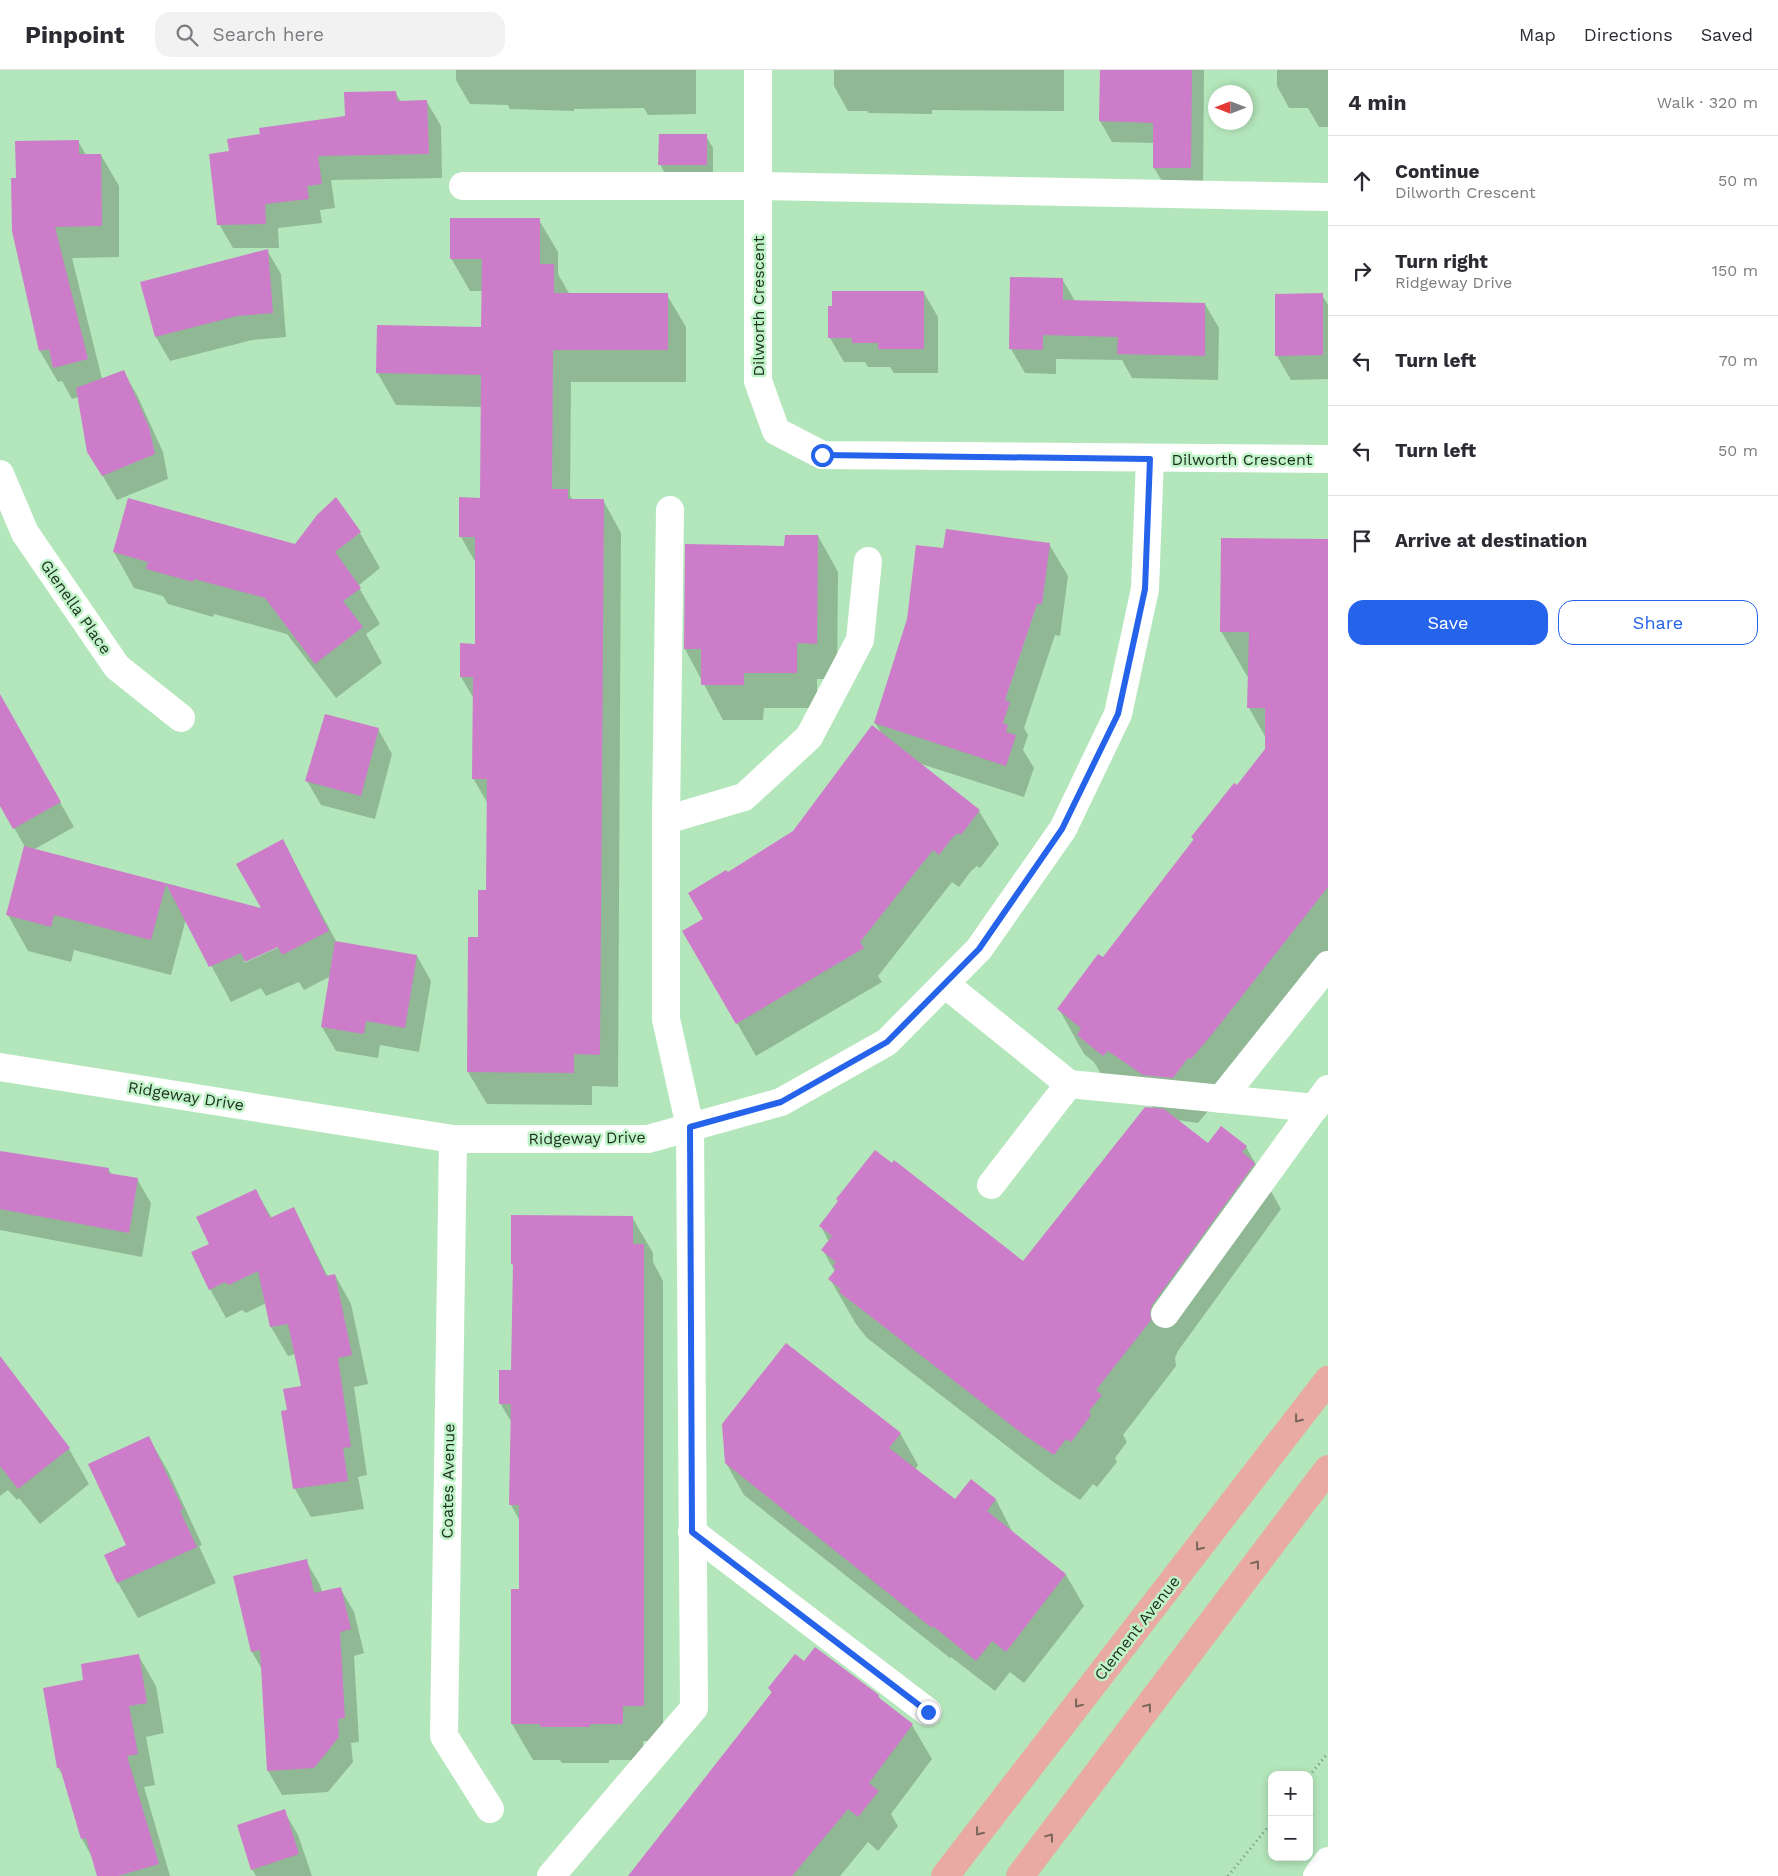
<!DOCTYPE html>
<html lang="en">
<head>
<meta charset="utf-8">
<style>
  :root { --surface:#fff; --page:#f2f2f3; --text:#2b2b33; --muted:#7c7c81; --line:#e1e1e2; --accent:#2563eb }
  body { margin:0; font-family:"Work Sans",sans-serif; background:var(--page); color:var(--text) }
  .controls { position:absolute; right:15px; bottom:15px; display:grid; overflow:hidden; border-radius:10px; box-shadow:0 2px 8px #0003 }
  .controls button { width:45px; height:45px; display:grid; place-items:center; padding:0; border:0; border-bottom:1px solid var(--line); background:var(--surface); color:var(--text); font:25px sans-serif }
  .compass { position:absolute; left:1208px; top:15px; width:45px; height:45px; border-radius:50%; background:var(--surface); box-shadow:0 2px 8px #0003; rotate:270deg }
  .stop { position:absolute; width:15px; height:15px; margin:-11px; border:4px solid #2563eb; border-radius:50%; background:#fff }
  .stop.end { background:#2563eb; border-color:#fff; box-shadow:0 1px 5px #0008 }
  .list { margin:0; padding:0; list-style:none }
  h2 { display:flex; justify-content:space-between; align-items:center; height:65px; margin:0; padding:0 20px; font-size:21px }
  h2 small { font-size:16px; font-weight:400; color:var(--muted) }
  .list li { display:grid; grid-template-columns:32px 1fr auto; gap:15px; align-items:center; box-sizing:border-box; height:90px; padding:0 20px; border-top:1px solid var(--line) }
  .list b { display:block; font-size:19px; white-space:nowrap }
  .list p { margin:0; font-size:16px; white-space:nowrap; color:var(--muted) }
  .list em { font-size:16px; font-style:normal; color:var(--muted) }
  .actions { display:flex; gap:10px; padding:15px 20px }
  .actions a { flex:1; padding:11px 0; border:1px solid var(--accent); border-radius:15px; text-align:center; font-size:18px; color:var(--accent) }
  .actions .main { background:var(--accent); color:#fff }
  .icon { flex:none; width:28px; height:28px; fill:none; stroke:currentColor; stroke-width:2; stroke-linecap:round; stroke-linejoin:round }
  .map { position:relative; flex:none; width:1328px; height:1806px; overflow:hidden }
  header { display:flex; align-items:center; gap:30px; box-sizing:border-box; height:70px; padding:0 25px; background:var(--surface); border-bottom:1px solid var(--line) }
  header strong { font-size:24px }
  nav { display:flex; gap:28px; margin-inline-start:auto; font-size:18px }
  .search { width:350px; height:45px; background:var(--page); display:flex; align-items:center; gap:12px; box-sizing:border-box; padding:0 18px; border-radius:15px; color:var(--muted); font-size:19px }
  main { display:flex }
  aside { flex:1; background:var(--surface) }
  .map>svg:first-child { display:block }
</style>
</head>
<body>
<header>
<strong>Pinpoint</strong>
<div class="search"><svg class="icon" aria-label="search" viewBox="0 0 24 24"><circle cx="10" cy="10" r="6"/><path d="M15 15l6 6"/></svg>Search here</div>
<nav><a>Map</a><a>Directions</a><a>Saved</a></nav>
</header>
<main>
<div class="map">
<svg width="1328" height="1806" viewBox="0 0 1328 1806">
  <rect width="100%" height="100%" fill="#b4e6bb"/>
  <g fill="#0003" fill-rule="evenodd">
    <polygon points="456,0 696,0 696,44 648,45 644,38 574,39 574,41 510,39 508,35 470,34 456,10"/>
    <polygon points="834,0 1064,0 1064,41 932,40 932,44 869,43 867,41 848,41 834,16"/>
    <polygon points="1101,0 1204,0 1203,119 1167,119 1154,98 1154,73 1112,72 1100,51"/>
    <polygon points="1277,0 1328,0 1328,57 1319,57 1308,38 1289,38 1277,16"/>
    <polygon points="395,22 401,32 427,32 441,56 442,108 331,110 335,138 320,140 322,153 278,158 279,178 233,178 219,154 231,82 261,66 346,47"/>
    <polygon points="706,66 713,78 713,106 666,106 660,94"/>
    <polygon points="78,71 86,85 101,85 119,116 119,187 72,188 102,309 123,301 137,325 163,382 168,409 117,430 88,381 79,327 72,329 62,311 58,312 40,281 17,109"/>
    <polygon points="539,150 558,182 558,204 570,225 667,225 686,257 686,312 571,312 570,426 573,430 603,430 621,463 618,1017 592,1016 592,1035 487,1034 468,1002 479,868 487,822 488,734 473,708 474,629 461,607 477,575 477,495 461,467 461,429 481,429 482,337 396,335 377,302 482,258 483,221 470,221 451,188"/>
    <polygon points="267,180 281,204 286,267 252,270 170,291 156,267 141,213"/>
    <polygon points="1062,209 1075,231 1205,234 1219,258 1218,310 1132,308 1122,290 1056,289 1056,304 1025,303 1011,279"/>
    <polygon points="924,223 938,247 938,303 894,303 890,297 868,297 865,292 844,292 830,268"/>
    <polygon points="1322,225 1328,235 1328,309 1291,310 1277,286"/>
    <polygon points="129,430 295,476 360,463 380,498 358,516 380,554 366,564 382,593 336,628 287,564 214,544 213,547 168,534 163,526 134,518 114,482"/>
    <polygon points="818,466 838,502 837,609 817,609 817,638 764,638 763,650 723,650 685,579 786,477"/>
    <polygon points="1328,470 1328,894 1198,1053 1177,1050 1208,1075 1246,1077 1281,1139 1178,1281 1175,1288 1176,1296 1123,1365 1127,1372 1115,1388 1117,1392 1097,1417 1093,1414 1080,1430 1052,1411 867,1268 856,1254 830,1209 835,1202 823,1180 829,1172 821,1156 1023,1193 1155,1039 1134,1024 1104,1009 1094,992 1084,984 1059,939 1103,888 1194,771 1192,767 1237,717 1266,679 1266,668 1249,638 1249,606 1247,606 1221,561"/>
    <polygon points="1049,474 1068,506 1060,566 1055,565 1024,658 1028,665 1023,680 1034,698 1024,727 918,693 979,741 999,774 980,798 977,796 971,801 959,817 952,812 878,906 882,912 756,986 684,861 705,849 727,804 794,762 882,664 875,653 944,480"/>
    <path d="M5,635L74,757L33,780L264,840L283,771L337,873L417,886L431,911L419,982L380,975L378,988L336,981L322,957L331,906L304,920L299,912L266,926L261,918L231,932L186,849L171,905L74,880L71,892L28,881L8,845L25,777L0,733V638ZM283,873L284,875L244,893V890Z"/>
    <polygon points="378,659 392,684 375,749 321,735 307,711"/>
    <polygon points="0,1082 108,1099 112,1105 137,1109 151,1133 142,1187 0,1160"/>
    <polygon points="255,1120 272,1148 294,1138 328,1207 335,1205 351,1234 368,1314 354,1317 367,1405 358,1407 364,1439 311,1447 295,1419 302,1317 295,1284 288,1286 271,1257 266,1233 246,1243 242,1240 226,1248 210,1219 210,1174"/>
    <polygon points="632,1147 653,1183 653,1192 663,1211 663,1671 643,1671 643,1690 609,1690 609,1693 562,1693 560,1690 533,1690 512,1654 520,1521 520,1451 511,1435 512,1353 500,1333 512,1301 514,1197 512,1194"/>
    <polygon points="0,1317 69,1379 89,1414 40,1454 19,1428 17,1430 8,1420 0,1426"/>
    <polygon points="900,1363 918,1395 915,1400 955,1431 971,1411 996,1430 1013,1463 1066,1505 1084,1536 1024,1613 1010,1602 995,1621 951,1587 950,1588 744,1425 726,1393"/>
    <polygon points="149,1368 169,1403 202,1475 199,1476 216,1513 138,1548 118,1513 106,1486 128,1476"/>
    <polygon points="306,1491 320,1515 322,1522 340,1518 354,1542 364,1583 354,1586 359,1672 351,1673 353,1692 328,1722 282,1725 268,1701 262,1599 252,1582 234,1507"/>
    <polygon points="138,1585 156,1616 164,1663 146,1667 155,1715 144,1717 170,1806 98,1806 93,1789 82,1769 64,1707 58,1698 85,1611"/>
    <polygon points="769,1618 878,1625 882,1632 912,1655 932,1689 891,1744 898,1756 878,1781 868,1772 840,1806 644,1806 772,1623"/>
    <polygon points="284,1741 298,1765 312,1806 256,1806 252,1799"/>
  </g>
  <g fill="#cd7cc9">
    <polygon points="1100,0 1192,0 1191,98 1153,98 1153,53 1099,51"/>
    <polygon points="396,21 397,31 427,30 429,84 318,86 322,114 307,116 309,129 265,134 266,154 217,155 209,84 229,81 227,69 260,64 259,58 345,46 344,22"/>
    <polygon points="659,64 707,64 707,95 658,95"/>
    <polygon points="79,70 79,84 101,84 102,156 55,157 88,289 53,298 49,279 39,281 12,161 11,108 16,108 15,71"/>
    <polygon points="450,148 540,148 540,194 554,194 554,223 668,223 668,280 553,280 552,419 568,419 568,429 604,429 600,985 574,984 574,1003 467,1002 468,867 478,867 478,820 486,820 487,709 472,709 473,607 460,607 460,573 475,574 475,467 459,467 459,427 480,428 481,305 376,303 377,255 481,257 482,189 450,189"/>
    <polygon points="268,179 273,243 237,246 155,267 140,212"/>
    <polygon points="1010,207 1063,208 1063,230 1205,233 1205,286 1117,284 1118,267 1043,265 1043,280 1009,279"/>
    <polygon points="832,221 924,221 924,279 878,279 878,273 852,273 852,268 828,268 828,236 832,236"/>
    <polygon points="1323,223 1323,285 1275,286 1275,224"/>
    <polygon points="124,300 149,357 155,384 102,406 87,382 76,318"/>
    <polygon points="336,427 361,462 335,482 361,518 343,531 363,557 315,594 265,528 194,509 193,512 146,499 148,492 113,482 128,428 295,474 317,445"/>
    <polygon points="946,459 1050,473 1042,534 1037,534 1005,630 1010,632 1003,653 1008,655 1006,662 1016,665 1006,696 874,653 907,549 916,475 943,478"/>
    <polygon points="785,465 818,465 817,574 797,573 797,603 744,603 744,615 701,615 701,579 684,579 685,474 784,476"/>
    <polygon points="1221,468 1328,469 1328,817 1213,963 1191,989 1188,988 1173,1008 1143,1005 1108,981 1103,986 1077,965 1081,958 1057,939 1098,884 1103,887 1194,769 1191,767 1234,713 1237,715 1265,679 1265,638 1247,638 1249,562 1220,562"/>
    <polygon points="0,624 61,732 13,759 0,736"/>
    <polygon points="325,644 379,658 361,726 305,711"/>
    <polygon points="872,655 980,740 961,765 958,763 952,768 939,785 933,780 860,872 864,878 736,954 682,861 703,849 688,823 726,800 728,802 793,761"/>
    <polygon points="283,769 325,854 328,855 326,856 329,861 282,885 278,877 245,892 241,883 209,897 166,814 151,870 54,845 51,857 6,845 24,776 261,838 236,794"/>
    <polygon points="335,871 417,885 405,958 366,951 364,964 321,957"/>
    <polygon points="1145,1037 1164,1039 1208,1073 1221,1056 1247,1076 1242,1082 1255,1093 1152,1235 1150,1242 1151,1250 1096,1320 1102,1325 1089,1341 1091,1345 1071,1372 1066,1369 1054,1385 1024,1365 839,1222 841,1219 828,1209 836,1199 833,1196 836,1192 821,1180 832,1166 819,1156 838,1131 836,1129 875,1080 892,1093 894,1090 1023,1191"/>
    <polygon points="0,1081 109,1098 108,1103 138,1108 129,1163 0,1139"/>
    <polygon points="256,1119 270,1148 294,1137 326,1206 335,1204 352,1285 338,1288 351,1377 343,1378 348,1411 293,1419 281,1341 287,1340 283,1319 301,1316 288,1254 270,1257 258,1201 229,1215 225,1212 209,1220 191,1182 209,1174 196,1147"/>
    <polygon points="511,1145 633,1146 633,1174 644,1174 644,1636 623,1636 623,1654 590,1654 590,1657 540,1657 540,1654 511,1654 511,1519 519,1519 519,1435 509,1435 511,1334 499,1334 499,1300 511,1300 513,1194 511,1194"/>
    <polygon points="786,1273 901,1363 889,1378 955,1429 971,1409 996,1429 987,1441 1066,1504 1006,1582 992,1571 976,1591 933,1556 932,1558 725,1393 722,1354"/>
    <polygon points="0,1286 70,1378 18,1419 0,1396"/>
    <polygon points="149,1366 183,1439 180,1441 197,1477 117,1513 104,1485 126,1475 88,1394"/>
    <polygon points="307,1489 314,1523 341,1517 351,1559 340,1562 345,1648 338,1649 339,1667 314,1698 267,1701 260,1580 251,1582 233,1506"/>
    <polygon points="815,1577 879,1625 878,1627 913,1654 869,1713 879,1721 858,1747 848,1739 792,1806 628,1806 772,1622 768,1618 795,1584 804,1591"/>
    <polygon points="139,1584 147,1633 129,1636 138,1684 127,1686 159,1794 118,1806 97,1806 86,1768 81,1769 60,1698 57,1698 43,1618 83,1610 81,1594"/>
    <polygon points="285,1739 299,1784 251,1800 237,1755"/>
  </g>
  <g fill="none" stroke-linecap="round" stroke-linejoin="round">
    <g stroke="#6f9375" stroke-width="3" stroke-dasharray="1 4" stroke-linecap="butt">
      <polyline points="1309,1706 1328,1683"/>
      <polyline points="1228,1806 1272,1752"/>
    </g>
    <g stroke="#fff" stroke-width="28">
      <polyline points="758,0 758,311 776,361 822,385 1328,389"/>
      <polyline points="463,116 758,116 1328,127"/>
      <polyline points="0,404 25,463 117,597 181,648"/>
      <polyline points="666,750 744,727 809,667 860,570 868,491"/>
      <polyline points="945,914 1069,1014 1315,1038"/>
      <polyline points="0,997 453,1069 648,1069 781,1032 887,972 979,879 1063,759 1118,644 1145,519 1150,389"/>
      <polyline points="1221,1029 1328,895"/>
      <polyline points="453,1069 444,1666 490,1739"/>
      <polyline points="991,1115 1069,1014"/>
      <polyline points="1165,1244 1328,1019"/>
      <polyline points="692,1462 928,1642"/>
      <polyline points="551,1806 694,1638 690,1057 666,949 666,750 670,440"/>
      <polyline points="1317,1806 1328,1791"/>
    </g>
    <g stroke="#e8aaa3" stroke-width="28">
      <polyline points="945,1806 1328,1310"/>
      <polyline points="1020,1806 1328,1399"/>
    </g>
  </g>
  <defs><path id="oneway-chevron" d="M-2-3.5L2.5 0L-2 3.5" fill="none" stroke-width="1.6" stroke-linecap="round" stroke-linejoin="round" transform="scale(1.25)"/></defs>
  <g stroke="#78665a">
    <use href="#oneway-chevron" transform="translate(1298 1349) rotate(128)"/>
    <use href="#oneway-chevron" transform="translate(1199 1477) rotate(128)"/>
    <use href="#oneway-chevron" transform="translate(1256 1494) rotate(-53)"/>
    <use href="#oneway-chevron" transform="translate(1078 1634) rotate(128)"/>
    <use href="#oneway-chevron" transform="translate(1148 1637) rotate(-53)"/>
    <use href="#oneway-chevron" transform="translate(979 1762) rotate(128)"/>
    <use href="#oneway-chevron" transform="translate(1050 1767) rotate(-53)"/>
  </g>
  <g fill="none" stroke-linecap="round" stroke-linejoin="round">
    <polyline stroke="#2563eb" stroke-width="6" points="822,385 1150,389 1145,519 1118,644 1062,759 979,879 887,972 781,1032 690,1057 692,1462 928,1642"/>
  </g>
  <g text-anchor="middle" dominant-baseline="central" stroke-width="5" stroke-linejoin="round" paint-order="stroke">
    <g font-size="16" fill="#1c2f1f" stroke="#c1f3c8">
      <text transform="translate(758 236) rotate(-90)">Dilworth Crescent</text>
      <text x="1242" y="389">Dilworth Crescent</text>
      <text transform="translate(76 537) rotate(55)">Glenella Place</text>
      <text transform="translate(186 1026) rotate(9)">Ridgeway Drive</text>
      <text transform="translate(587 1068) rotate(-1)">Ridgeway Drive</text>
      <text transform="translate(448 1411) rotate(-89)">Coates Avenue</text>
      <text transform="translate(1137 1558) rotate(-52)">Clement Avenue</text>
    </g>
  </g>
</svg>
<div class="controls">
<button>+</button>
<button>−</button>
</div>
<svg class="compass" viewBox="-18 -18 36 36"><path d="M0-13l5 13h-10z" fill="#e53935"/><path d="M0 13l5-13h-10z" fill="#7c7c81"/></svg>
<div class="stop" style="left:822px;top:385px"></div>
<div class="stop end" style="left:928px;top:1642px"></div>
</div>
<aside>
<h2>4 min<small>Walk · 320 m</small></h2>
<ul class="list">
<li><svg class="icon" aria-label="ahead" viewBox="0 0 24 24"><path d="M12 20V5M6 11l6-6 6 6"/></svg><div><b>Continue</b><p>Dilworth Crescent</p></div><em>50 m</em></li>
<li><svg class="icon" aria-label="right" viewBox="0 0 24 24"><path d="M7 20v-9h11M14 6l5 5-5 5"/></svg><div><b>Turn right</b><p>Ridgeway Drive</p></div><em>150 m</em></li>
<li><svg class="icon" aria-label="left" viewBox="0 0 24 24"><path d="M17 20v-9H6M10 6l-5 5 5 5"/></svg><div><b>Turn left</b></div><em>70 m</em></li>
<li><svg class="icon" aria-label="left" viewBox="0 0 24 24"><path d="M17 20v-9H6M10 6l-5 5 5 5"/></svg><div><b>Turn left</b></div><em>50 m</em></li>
<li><svg class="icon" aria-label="arrive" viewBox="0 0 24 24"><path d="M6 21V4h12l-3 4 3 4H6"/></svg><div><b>Arrive at destination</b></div></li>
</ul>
<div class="actions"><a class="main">Save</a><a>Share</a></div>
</aside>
</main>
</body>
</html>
